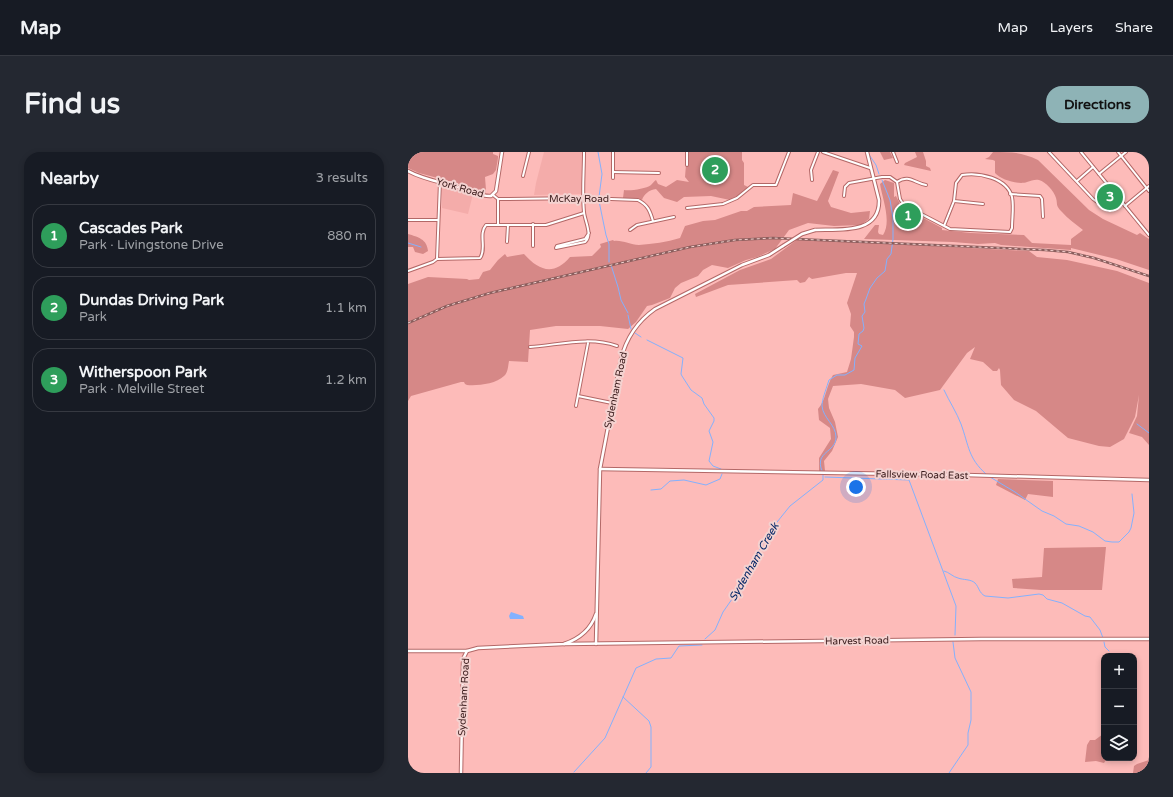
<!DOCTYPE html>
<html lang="en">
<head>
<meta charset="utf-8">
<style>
  :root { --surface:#171b24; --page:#242831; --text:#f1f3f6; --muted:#9ea1a6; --line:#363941; --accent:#8eb3b6 }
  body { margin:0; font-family:"Varela Round",sans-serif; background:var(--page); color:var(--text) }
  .controls { position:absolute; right:12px; bottom:12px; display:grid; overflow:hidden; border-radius:8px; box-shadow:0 2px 6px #0003 }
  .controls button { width:36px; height:36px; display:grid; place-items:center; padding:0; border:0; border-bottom:1px solid var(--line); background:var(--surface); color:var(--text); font:20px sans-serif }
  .you { position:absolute; left:448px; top:335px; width:14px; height:14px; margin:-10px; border:3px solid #fff; border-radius:50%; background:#1a73e8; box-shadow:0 0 0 6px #1a73e833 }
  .badge { display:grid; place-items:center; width:26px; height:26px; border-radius:50%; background:var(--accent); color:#fff; font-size:13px; font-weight:700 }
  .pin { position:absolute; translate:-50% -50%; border:2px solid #fff; box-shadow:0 1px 4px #0006 }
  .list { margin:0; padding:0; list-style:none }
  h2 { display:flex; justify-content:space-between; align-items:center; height:52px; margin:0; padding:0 16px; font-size:17px }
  h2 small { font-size:13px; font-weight:400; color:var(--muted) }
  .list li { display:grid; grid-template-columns:26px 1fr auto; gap:12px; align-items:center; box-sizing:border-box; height:64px; margin:0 8px 8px; padding:0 8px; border:1px solid var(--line); border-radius:16px }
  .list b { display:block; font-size:15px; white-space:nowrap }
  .list p { margin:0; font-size:13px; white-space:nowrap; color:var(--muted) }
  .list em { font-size:13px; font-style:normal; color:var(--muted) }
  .icon { flex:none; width:22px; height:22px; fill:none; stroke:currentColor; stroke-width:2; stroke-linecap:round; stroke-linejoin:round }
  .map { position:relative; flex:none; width:741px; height:621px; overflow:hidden; border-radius:16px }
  header { display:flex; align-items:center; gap:24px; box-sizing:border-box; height:56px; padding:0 20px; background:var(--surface); border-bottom:1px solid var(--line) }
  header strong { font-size:19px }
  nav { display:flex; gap:22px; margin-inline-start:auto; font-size:14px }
  .intro { display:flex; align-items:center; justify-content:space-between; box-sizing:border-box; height:96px; padding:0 24px }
  h1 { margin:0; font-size:28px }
  .button { padding:10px 18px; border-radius:16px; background:var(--accent); color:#111; font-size:14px; font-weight:700 }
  main { display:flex; gap:24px; padding:0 24px }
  aside { flex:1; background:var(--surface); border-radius:16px; box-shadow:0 2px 6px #0003 }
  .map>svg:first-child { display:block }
</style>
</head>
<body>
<header>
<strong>Map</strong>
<nav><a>Map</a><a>Layers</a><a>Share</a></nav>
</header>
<div class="intro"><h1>Find us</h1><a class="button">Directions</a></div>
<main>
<aside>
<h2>Nearby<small>3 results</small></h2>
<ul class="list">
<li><span class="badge" style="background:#2e9e5b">1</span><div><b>Cascades Park</b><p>Park · Livingstone Drive</p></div><em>880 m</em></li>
<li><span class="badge" style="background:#2e9e5b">2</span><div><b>Dundas Driving Park</b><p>Park</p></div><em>1.1 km</em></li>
<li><span class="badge" style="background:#2e9e5b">3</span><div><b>Witherspoon Park</b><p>Park · Melville Street</p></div><em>1.2 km</em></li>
</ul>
</aside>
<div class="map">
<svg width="741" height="621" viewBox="0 0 741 621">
  <rect width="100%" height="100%" fill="#fdbbb9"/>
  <g fill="#f4acaa">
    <polygon points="136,0 174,0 173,42 126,43 128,31"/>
    <polygon points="34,28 66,38 60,62 34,56"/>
  </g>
  <g fill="#d68887">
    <polygon points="0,0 85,0 85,2 90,4 90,6 88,18 85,22 77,25 78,38 77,42 48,31 11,21 0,16"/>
    <path d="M279,0H334V8L336,11V33L340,35L334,41L322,48L303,44L276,45L269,50L256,46L248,37C241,38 236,42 234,48L230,46H215L216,38C222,39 238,37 243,33C245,31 246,29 248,28L250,32L258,35L269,28L281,30L277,25Z"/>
    <polygon points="472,0 482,0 485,6 476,8"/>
    <polygon points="507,0 515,0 518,9 518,14 522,16 523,19 496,13 497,11 509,5"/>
    <path d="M585,0C603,0 613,0 630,8L681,58L695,67L729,83L732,81L741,87V118L708,107L663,96V98L593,93L587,91L570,92L545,90L456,87L467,73H471L470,80L471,82L475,83C484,69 474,46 472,32L477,28L486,31V45L488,44L493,54L534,76V78L563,81L616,83L624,91L663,93V87L675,78C668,72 660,67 654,60C647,53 650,53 648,46C646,39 638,30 631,28C627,27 623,29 619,30C611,33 593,28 587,21V9L585,8L577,7L581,5Z"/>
    <path d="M425,18L431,20L420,49L423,55L443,61L462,59L461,67L453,73L426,74L400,71L381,78L367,97L349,105L338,108L320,116L304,113L295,118L290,124L273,131L267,136L262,146L244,153L239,154L228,170L220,177L192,174H148L122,178L120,210L101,209C100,214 100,221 96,224C88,232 69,234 59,233L57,232L56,230H53L3,244L0,249V132L20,125L59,127L61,128L71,127L75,120L82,118L90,108L97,102L99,105L116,102C131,119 146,124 162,105L184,104L193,95L192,92L205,88L206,89C215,88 222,93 231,93C244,92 259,90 272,86L277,74L295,69L307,68L333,59H339L346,55L383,53L385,41L409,49Z"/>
    <polygon points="703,41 710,50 702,57 699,56 691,50"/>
    <path d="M0,82C10,85 19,87 20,99L15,102L7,100L5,95H0Z"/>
    <path d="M390,87L621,99L629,105L659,108L709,119L741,131V293L734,285L721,281L729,264L731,243L727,265L716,287L702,295L691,294L660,286L628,259L606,248L593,233L592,218L591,216L589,219H585L575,210L562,207L567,195L559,201L532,238L497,246L487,238L453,232L425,234L420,247L421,256L427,270L430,285L424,299L416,309L417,319L411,321V306L423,287L422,276L411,268L410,257C418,248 418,234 425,223L439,220L443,207L446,185V180L442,174L443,162L439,151L449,121H438L404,127L401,125L397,130L392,131L389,128L320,133L288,145L287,142L332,118L363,107Z"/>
    <polygon points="590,327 645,329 645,345 620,342 617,348 588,333"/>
    <polygon points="698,395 694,438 633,438 605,436 604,427 634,425 636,396"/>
    <polygon points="695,582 696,606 699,606 696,611 688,609 677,610 679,593 682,588 687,588"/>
    <polygon points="741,608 741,615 736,621 725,621 726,614 729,612"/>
  </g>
  <polygon fill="#83b1fe" points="103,460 115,464 116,467 102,467 101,464"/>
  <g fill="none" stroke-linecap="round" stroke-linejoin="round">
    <g stroke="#83b1fe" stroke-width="1">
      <polyline points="190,0 194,22 191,45"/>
      <polyline points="460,1 468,13 471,22"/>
      <polyline points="191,49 198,83 201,92 201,110"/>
      <polyline points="0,91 13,95"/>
      <polyline points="203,113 210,135 213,148 220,161"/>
      <polyline points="220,163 223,177"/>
      <polyline points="227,181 233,185"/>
      <polyline points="239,188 275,206 273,222 274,224 283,238 294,246 296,252 306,266 306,269 301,279 305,290 301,309 305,314 313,317"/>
      <path d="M536,238C541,249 549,261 553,272C561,294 560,306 578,322"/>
      <polyline points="729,272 741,281"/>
      <path d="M414,319C406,299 428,301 428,285C428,273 415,266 414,254C414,247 418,238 420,231L421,228L429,223H437L446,218L447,206L454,194L450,192L451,182L455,179L456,176L454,164L457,160L456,152L458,147L462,136L469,126L477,119L479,107L483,102L485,87V66L482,48L474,28"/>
      <polyline points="417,325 501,328 548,454 547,483"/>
      <polyline points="582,325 607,340 634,359 646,364 658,372 671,374 685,380 697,389 704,390 711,390 721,380 723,376 726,361 724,342"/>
      <polyline points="243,338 253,337 262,329 276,328 298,333 312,327 314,322"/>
      <path d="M536,419C541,420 545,425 550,426C555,428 563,427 567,431C571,435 571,441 577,444L600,446L631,442L635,443L639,447L654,451L677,464L682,465L692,478L695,486"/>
      <polyline points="297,487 307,478 315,460 331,437 361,380 382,354 415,328 415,322"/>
      <polyline points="696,490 697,495 701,499"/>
      <polyline points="215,545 241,569 243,575 243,615 238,621"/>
      <polyline points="166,620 197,586 228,516 248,507 263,506 271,494 294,493"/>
      <polyline points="541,621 560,593 560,581 563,568 563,540 547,506 545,490"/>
    </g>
    <defs>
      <g id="street">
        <path d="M176,0C176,20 174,41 176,60C177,70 185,83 177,90L148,96L149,94L177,87L181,81"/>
        <polyline points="205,0 205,26"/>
        <polyline points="415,0 462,16"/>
        <polyline points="485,0 489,10"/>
        <polyline points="641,0 685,47 700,58 703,58 713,50"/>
        <polyline points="673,0 741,83"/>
        <polyline points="710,0 741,39"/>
        <polyline points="279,13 279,0"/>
        <polyline points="205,20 251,21"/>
        <polyline points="691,22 718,0"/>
        <polyline points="115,24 121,0"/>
        <polyline points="404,28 403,18 410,0"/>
        <polyline points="669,29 685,15"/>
        <path d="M489,30C501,22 506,31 518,33"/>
        <polyline points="602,42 632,44 634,47 635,65"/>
        <path d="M85,43L90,47H94L176,46L230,48C240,53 242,59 245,69"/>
        <path d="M436,44L437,35L441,31L474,25H482L489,30L492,47L496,53L542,77L602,80L604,76C604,66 606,55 604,45C599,26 571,20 554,23L548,31L546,49L536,74"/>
        <polyline points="546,49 575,52"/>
        <polyline points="717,54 741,34"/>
        <polyline points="279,56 315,52 329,46 345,33 368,33 381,0"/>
        <polyline points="0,68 30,68"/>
        <polyline points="90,72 90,47"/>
        <polyline points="222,78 229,73 266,65"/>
        <polyline points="99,90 100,73"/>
        <polyline points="125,94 125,72"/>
        <path d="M29,107L72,106C79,97 70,82 78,73H138L176,61"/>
        <polyline points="0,119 25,110 29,107 32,30"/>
        <path d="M122,195C151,193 181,184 209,194"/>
        <polyline points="170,244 204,251"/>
        <polyline points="168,254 180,191"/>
      </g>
      <g id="secondary">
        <path d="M0,19C18,29 40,31 59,38C67,40 75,45 83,44L88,39L94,0"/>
        <path d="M407,78C430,77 472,83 471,48L459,0"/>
        <polyline points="192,317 558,323 741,328"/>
        <polyline points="156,492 573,487 741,487"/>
        <path d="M188,492L192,317L213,207C218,187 230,169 247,157L334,113L361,103L375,94"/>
        <polyline points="0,499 59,499"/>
        <path d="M53,621L55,511L56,505L59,499L70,496L156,492C171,487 183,477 188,462"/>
      </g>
    </defs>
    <use href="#street" stroke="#b36867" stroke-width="4"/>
    <use href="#secondary" stroke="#b36867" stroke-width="4.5"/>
    <use href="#street" stroke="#fff" stroke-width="2"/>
    <use href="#secondary" stroke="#fff" stroke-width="2.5"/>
    <defs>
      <polyline id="rail" points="0,171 39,154 82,141 282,95 327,88 365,86 637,98 660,100 686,106 741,124"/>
    </defs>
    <use href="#rail" stroke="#8b5e5d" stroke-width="2.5"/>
    <use href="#rail" stroke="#f4d2d0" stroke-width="1" stroke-dasharray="3" stroke-linecap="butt"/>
    <defs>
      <polyline id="secondary-bridge" points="375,94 394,82 407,78"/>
    </defs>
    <use href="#secondary-bridge" stroke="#b36867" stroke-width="4.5" stroke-linecap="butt"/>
    <use href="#secondary-bridge" stroke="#fff" stroke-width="2.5"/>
  </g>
  <g text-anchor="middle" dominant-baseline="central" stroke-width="4" stroke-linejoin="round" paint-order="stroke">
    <g font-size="10" fill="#391b1b" stroke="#f4d2d0">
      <text transform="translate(52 36) rotate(16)">York Road</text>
      <text x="171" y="47">McKay Road</text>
      <text transform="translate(208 238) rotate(-78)">Sydenham Road</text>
      <text transform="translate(514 323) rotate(1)">Fallsview Road East</text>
      <text transform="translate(449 489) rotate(-1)">Harvest Road</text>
      <text transform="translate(56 545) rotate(-87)">Sydenham Road</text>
    </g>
    <g font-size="11" font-style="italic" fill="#002566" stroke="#f4d2d0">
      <text transform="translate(346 410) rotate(-60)">Sydenham Creek</text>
    </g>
  </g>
</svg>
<div class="controls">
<button>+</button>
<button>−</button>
<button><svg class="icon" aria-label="layers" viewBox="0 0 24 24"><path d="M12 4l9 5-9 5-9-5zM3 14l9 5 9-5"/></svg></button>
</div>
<div class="you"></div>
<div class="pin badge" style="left:500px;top:64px;background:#2e9e5b">1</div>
<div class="pin badge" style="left:307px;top:18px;background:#2e9e5b">2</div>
<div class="pin badge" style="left:702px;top:45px;background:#2e9e5b">3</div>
</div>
</main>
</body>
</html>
